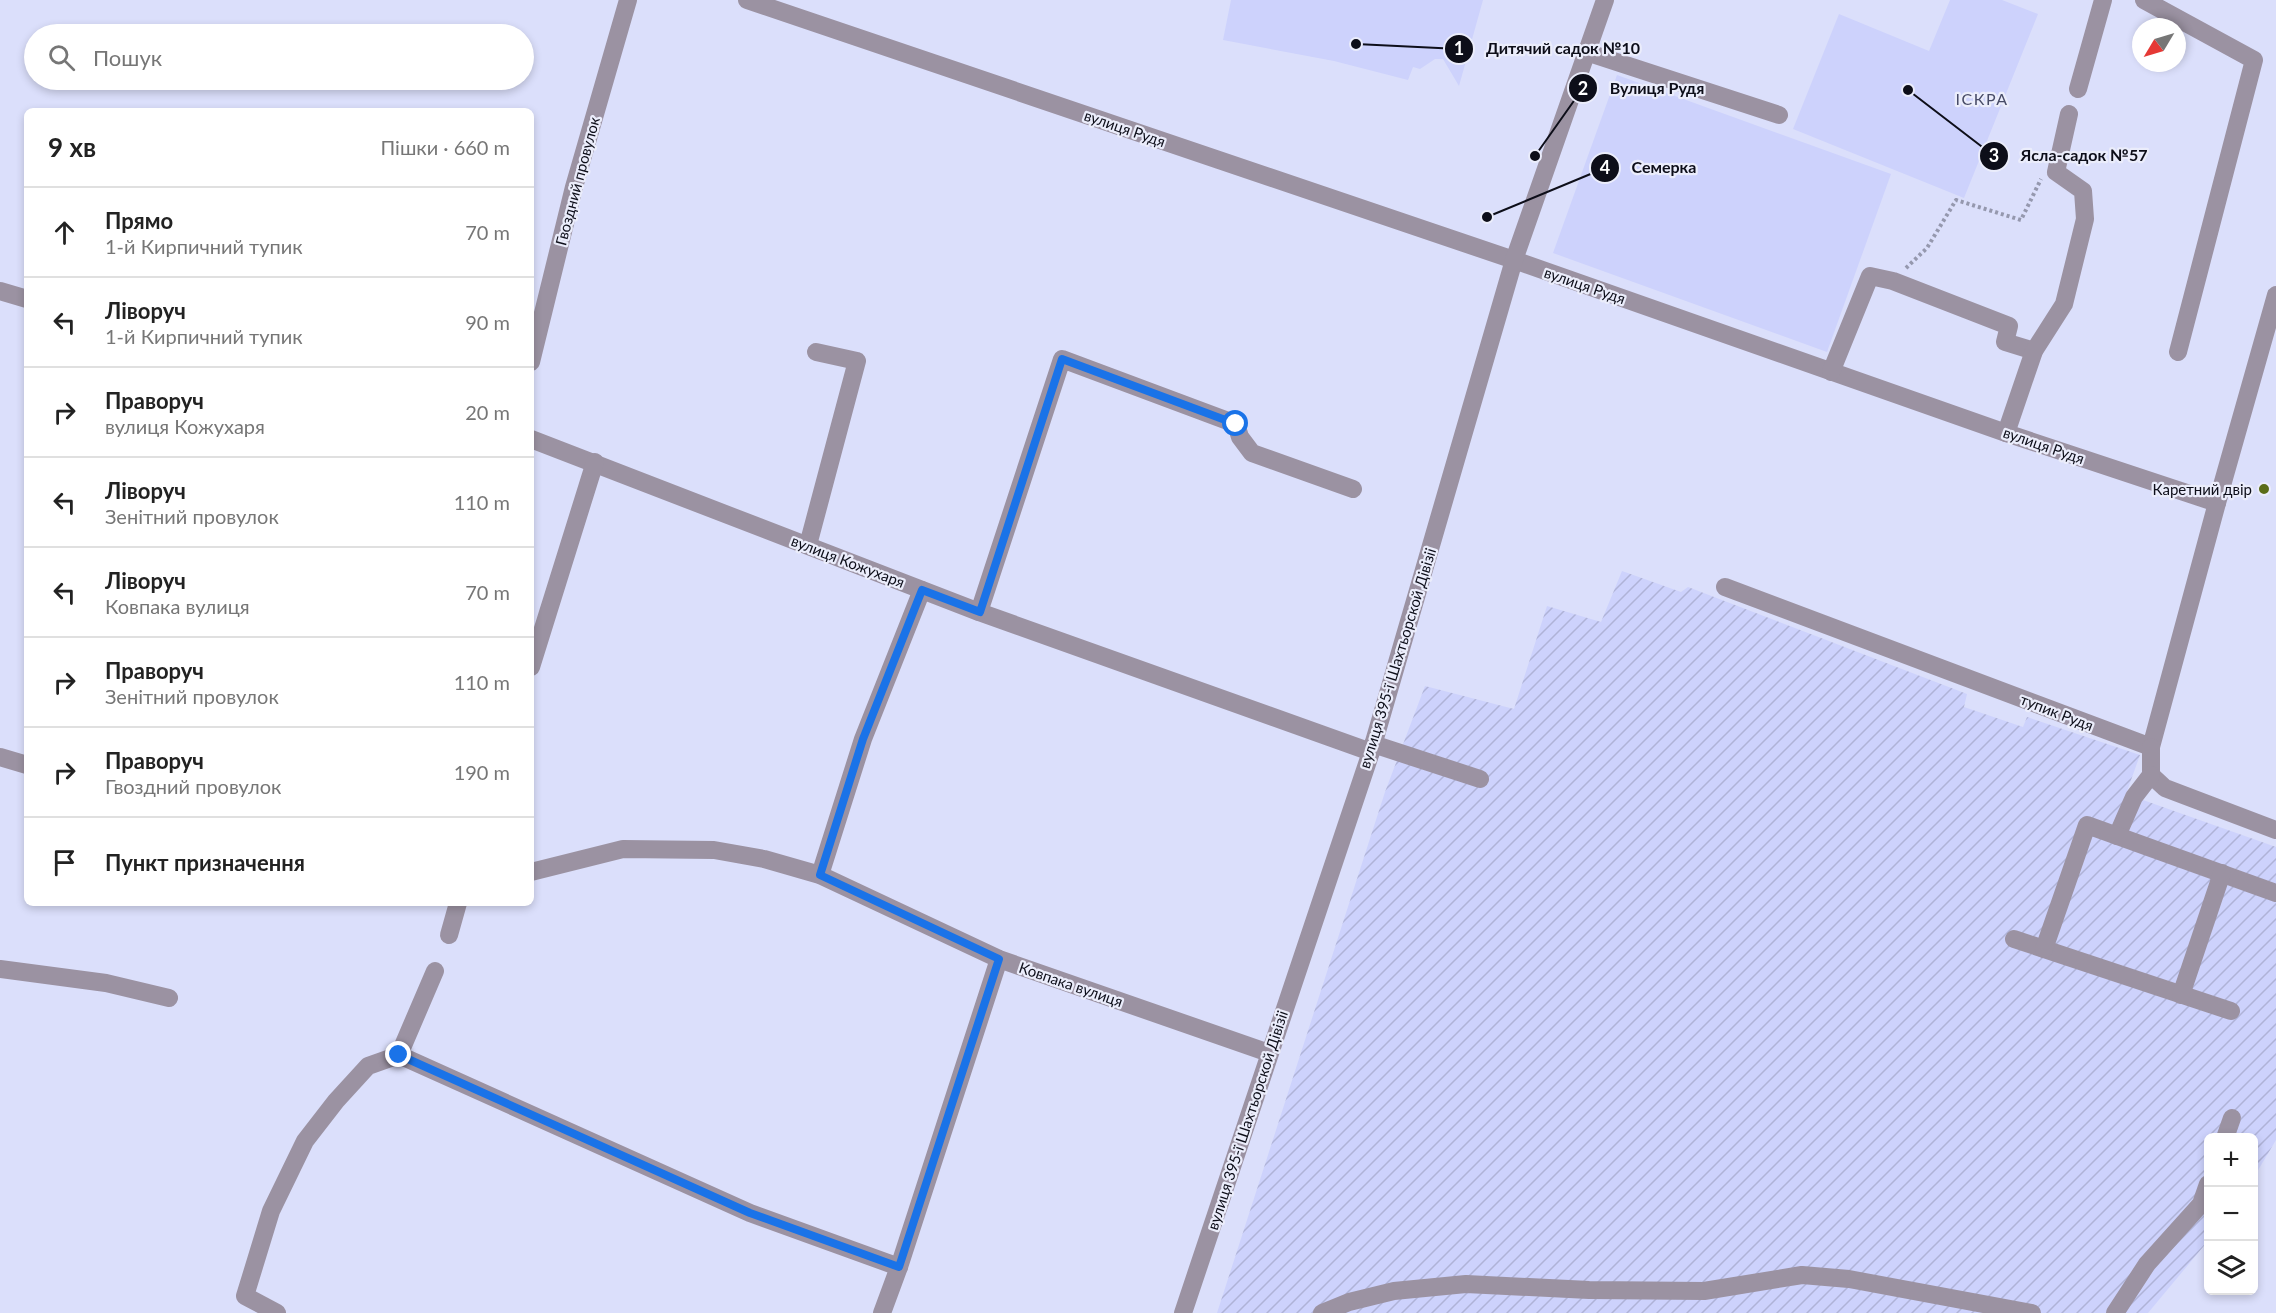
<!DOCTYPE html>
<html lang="uk">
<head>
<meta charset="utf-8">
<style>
  :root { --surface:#fff; --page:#f6f6f6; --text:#222; --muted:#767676; --line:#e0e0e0 }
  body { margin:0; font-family:Lato,sans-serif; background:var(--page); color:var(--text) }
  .controls { position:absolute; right:18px; bottom:18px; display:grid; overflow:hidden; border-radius:9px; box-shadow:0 3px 9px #0003 }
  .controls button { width:54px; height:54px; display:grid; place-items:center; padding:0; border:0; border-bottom:2px solid var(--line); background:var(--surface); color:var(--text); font:30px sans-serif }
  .compass { position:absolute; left:2132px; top:18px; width:54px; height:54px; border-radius:50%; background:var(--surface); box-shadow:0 3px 9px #0003; rotate:232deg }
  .stop { position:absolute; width:18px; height:18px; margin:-14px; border:4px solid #1a73e8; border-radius:50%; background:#fff }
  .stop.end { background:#1a73e8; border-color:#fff; box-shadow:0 2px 6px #0008 }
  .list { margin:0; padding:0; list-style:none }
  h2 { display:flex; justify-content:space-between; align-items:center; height:78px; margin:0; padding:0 24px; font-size:26px }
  h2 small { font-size:20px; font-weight:400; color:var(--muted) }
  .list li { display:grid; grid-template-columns:39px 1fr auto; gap:18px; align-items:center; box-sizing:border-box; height:90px; padding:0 24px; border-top:2px solid var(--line) }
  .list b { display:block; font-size:22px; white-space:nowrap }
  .list p { margin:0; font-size:20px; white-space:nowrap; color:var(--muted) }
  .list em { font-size:20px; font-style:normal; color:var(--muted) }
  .icon { flex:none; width:33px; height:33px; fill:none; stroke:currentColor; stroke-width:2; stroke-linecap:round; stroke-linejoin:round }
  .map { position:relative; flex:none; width:2276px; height:1313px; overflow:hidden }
  .search { position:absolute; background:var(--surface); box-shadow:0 3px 9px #0003; left:24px; top:24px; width:510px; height:66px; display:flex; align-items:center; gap:15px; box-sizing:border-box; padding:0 21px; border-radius:33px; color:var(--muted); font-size:22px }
  .panel { position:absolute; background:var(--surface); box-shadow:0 3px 9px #0003; left:24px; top:108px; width:510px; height:798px; border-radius:9px }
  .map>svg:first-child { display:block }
</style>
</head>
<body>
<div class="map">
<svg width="2276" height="1313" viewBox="0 0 2276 1313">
  <defs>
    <pattern id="industrial-furrows" width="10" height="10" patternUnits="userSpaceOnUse" patternTransform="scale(1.5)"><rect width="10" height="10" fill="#cdd2fc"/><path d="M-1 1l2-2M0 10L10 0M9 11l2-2" fill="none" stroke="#afb3d7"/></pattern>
  </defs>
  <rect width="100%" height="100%" fill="#dbdffb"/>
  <g fill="#cdd2fc">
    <polygon points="1231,0 1483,0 1459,86 1443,59 1435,59 1420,69 1413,67 1408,80 1334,61 1223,40"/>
    <polygon points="1950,0 2002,0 2038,14 1964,198 1793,129 1839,14 1929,51"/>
    <polygon points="1617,75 1891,174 1827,352 1553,253"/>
  </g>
  <polygon fill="url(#industrial-furrows)" points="1622,571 1681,592 1688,587 1967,694 1964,707 2023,727 2027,717 2140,755 2126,794 2276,847 2276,1140 2254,1177 2254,1138 2208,1138 2208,1241 2148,1313 1217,1313 1385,792 1425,686 1514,709 1547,606 1601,622"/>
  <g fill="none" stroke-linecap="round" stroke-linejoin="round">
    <polyline stroke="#9598ae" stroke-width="4" stroke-dasharray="3 3" stroke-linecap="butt" points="1906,268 1927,248 1956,200 2021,220 2041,179"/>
    <g stroke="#9b92a2" stroke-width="18">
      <polyline points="747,0 1514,260 2006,433 2217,503 2276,295"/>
      <polyline points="2144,0 2254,60 2178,352"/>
      <polyline points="1586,52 1779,115"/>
      <polyline points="2078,89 2103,0"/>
      <polyline points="0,291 27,299"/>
      <polyline points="531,362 574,187 628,0"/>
      <polyline points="1831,372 1870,276 1893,281 2009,326 2005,342 2034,351"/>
      <polyline points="2006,433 2034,351 2064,304 2085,219 2083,191 2056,172 2069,114"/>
      <polyline points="531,439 979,612 1371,752"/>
      <polyline points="808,545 857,361 816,352"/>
      <polyline points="1725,587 2151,747 2217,503"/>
      <polyline points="979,612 1062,359 1236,424 1240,437 1252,453 1353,489"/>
      <polyline points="531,667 595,462"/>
      <polyline points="1373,744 1480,779"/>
      <polyline points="2151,747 2151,775 2165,788 2276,830"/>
      <polyline points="0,757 27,765"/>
      <polyline points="2117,836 2134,797 2151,775"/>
      <polyline points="531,872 623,849 714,850 764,859 820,875 999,959 1269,1053"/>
      <polyline points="820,875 863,739 922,590"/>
      <polyline points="449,935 458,903"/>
      <polyline points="2014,939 2231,1011"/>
      <polyline points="2044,949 2087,825 2276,893"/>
      <polyline points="0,969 106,983 169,998"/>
      <polyline points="2181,995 2222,873"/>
      <polyline points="399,1055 750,1213 899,1267"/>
      <polyline points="2225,1138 2232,1118"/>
      <polyline points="277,1313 245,1296 271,1211 305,1141 336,1101 368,1066 399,1055 435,971"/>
      <polyline points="882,1313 899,1267 999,959"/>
      <polyline points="1183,1313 1371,752 1514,260 1605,0"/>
      <polyline points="1322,1313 1349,1302 1394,1291 1466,1284 1589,1290 1704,1291 1802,1275 1849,1279 2032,1313"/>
      <polyline points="2115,1313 2147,1264 2201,1204 2208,1184"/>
    </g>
  </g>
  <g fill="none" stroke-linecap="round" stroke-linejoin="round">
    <polyline stroke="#1a73e8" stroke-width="8" points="399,1055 750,1213 899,1267 999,959 820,875 863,739 922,590 980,612 1062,359 1236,424"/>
  </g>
  <circle fill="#5a6c18" stroke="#ebedfb" stroke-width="2" cx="2264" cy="489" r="6"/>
  <g text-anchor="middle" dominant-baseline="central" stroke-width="4.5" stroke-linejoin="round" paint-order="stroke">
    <g font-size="15" fill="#0d0e19" stroke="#ebedfb">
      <text transform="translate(1125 128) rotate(19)">вулиця Рудя</text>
      <text transform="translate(577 181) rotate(-75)">Гвоздний провулок</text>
      <text transform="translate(1585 285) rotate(19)">вулиця Рудя</text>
      <text transform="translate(2044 445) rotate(19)">вулиця Рудя</text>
      <text transform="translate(848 561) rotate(21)">вулиця Кожухаря</text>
      <text transform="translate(1397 658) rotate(-73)">вулиця 395-ї Шахтьорской Дівізіі</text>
      <text transform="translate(2057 712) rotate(21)">тупик Рудя</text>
      <text transform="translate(1071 984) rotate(19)">Ковпака вулиця</text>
      <text transform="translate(1247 1120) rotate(-72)">вулиця 395-ї Шахтьорской Дівізіі</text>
    </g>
    <g font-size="15" fill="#0d0e19" stroke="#ebedfb" text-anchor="end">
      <text x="2252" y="489">Каретний двір</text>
    </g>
    <g font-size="16" letter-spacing="1.5" fill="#474b67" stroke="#ebedfb">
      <text x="1982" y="98">ІСКРА</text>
    </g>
  </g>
  <path fill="none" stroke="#0d0e19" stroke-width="2" d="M1356 44L1459 49M1535 156L1583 88M1908 90L1994 156M1487 217L1605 168"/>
  <g fill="#0d0e19" stroke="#ebedfb" stroke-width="2">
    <circle cx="1356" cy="44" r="6"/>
    <circle cx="1535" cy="156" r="6"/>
    <circle cx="1908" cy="90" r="6"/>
    <circle cx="1487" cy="217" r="6"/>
    <circle cx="1459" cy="49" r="15"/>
    <circle cx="1583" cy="88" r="15"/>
    <circle cx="1994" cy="156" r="15"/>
    <circle cx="1605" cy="168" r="15"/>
  </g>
  <g font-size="18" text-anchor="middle" font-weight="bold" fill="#fff">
    <text x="1459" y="55">1</text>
    <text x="1583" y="95">2</text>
    <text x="1994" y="162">3</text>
    <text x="1605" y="174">4</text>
  </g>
  <g font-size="16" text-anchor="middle" font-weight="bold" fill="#0d0e19" stroke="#ebedfb" stroke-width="4.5" stroke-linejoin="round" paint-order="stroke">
    <text x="1563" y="54">Дитячий садок №10</text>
    <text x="1657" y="94">Вулиця Рудя</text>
    <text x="2084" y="161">Ясла-садок №57</text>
    <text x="1664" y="173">Семерка</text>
  </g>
</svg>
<div class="controls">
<button>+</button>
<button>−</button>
<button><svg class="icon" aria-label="layers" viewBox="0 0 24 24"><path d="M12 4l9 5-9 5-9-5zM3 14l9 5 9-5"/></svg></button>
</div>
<svg class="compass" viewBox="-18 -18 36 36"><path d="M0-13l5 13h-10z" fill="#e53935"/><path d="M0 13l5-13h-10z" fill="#767676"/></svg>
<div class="stop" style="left:1236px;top:424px"></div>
<div class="stop end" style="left:399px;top:1055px"></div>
<div class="search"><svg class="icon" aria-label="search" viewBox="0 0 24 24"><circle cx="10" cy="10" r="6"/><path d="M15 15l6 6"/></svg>Пошук</div>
<section class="panel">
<h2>9 хв<small>Пішки · 660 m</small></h2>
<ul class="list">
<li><svg class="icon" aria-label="ahead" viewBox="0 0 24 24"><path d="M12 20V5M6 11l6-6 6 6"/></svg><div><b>Прямо</b><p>1-й Кирпичний тупик</p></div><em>70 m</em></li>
<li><svg class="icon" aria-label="left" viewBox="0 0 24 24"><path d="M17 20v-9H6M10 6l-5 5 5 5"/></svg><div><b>Ліворуч</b><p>1-й Кирпичний тупик</p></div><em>90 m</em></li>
<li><svg class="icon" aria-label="right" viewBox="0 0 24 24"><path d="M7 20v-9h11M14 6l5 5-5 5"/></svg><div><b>Праворуч</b><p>вулиця Кожухаря</p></div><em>20 m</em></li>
<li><svg class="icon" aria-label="left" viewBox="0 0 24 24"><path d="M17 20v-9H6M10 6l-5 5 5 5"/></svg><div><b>Ліворуч</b><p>Зенітний провулок</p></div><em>110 m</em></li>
<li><svg class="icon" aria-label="left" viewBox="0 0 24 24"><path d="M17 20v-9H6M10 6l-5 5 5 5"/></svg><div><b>Ліворуч</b><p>Ковпака вулиця</p></div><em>70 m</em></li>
<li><svg class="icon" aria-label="right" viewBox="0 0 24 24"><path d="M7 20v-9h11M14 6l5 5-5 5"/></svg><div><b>Праворуч</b><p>Зенітний провулок</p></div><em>110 m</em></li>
<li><svg class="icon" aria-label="right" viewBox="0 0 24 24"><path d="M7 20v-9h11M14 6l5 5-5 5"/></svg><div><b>Праворуч</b><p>Гвоздний провулок</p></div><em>190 m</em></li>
<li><svg class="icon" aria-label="arrive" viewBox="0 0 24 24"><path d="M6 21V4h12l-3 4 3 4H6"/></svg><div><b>Пункт призначення</b></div></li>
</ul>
</section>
</div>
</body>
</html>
